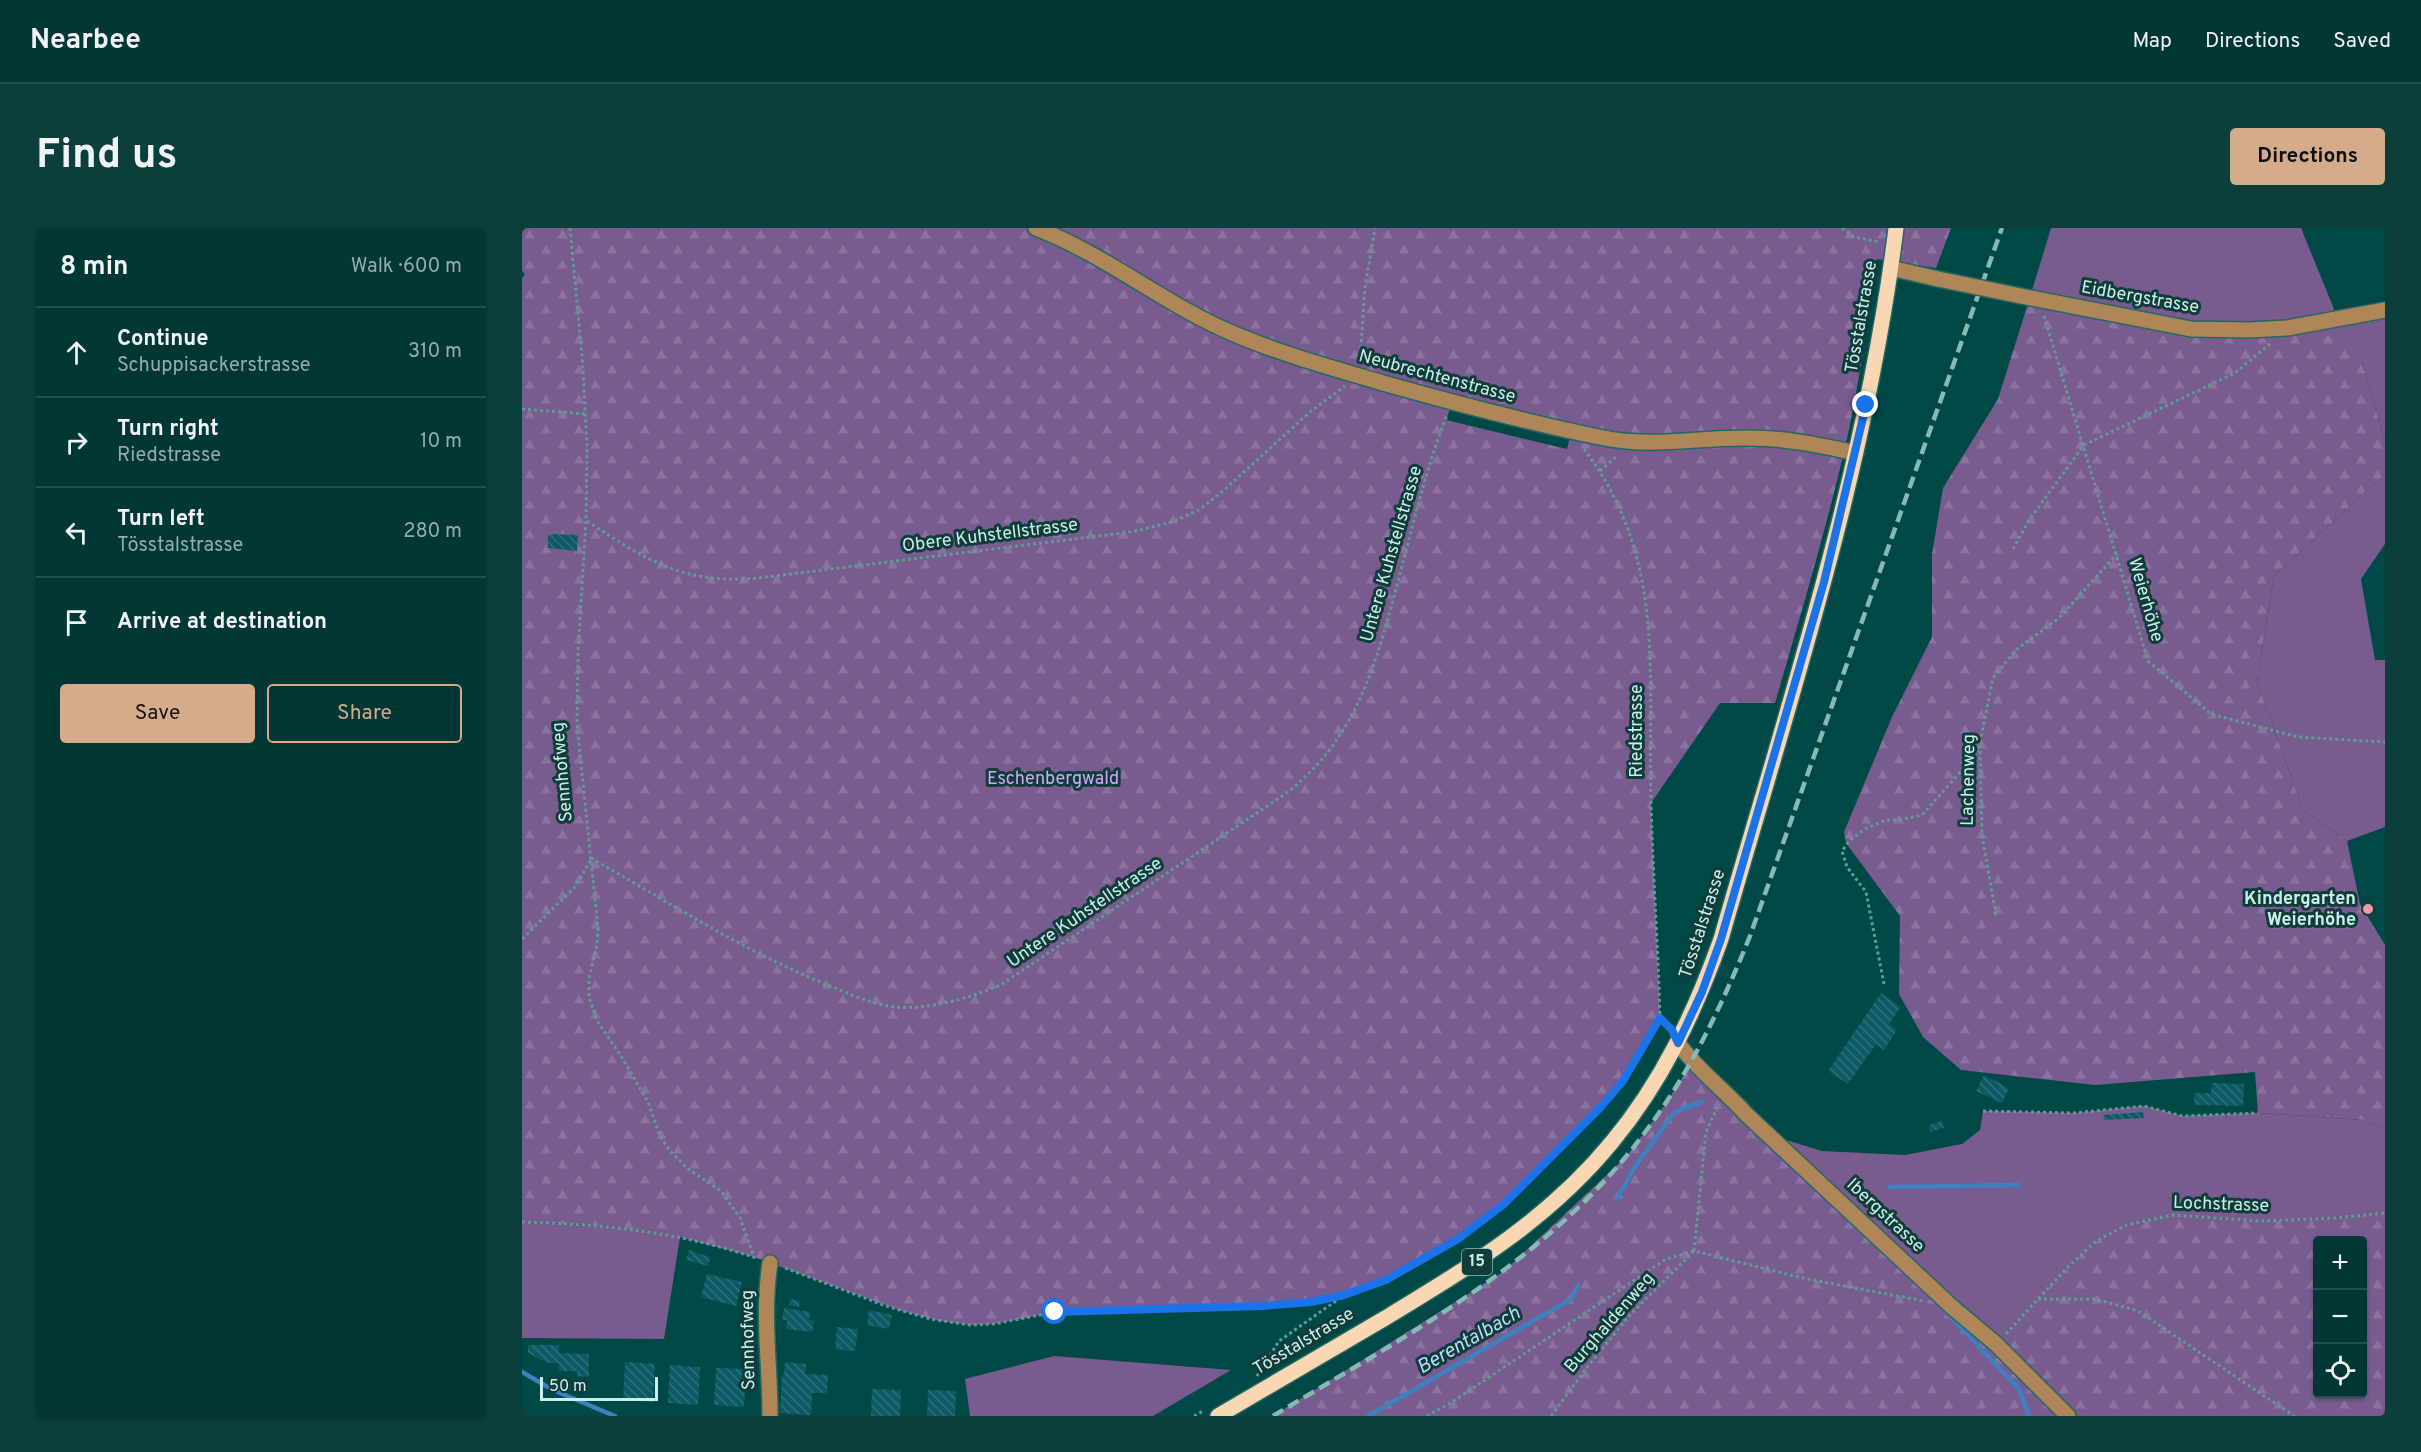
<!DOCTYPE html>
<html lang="en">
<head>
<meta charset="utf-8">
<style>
  :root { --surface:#013734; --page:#0b3f3c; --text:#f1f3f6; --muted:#96acac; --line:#23514f; --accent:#d6ab8b }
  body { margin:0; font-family:Overpass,sans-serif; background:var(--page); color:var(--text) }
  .controls { position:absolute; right:18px; bottom:18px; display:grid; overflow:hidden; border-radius:6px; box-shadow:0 2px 4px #0004 }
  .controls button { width:54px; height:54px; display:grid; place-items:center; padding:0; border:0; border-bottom:2px solid var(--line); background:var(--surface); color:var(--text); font:30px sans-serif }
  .scale { position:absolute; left:18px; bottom:15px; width:118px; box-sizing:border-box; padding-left:6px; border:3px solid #c9efeb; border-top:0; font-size:16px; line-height:21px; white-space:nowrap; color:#c9efeb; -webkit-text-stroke:4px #113c39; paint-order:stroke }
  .stop { position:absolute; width:18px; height:18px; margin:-14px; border:4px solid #1a73e8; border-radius:50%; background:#fff }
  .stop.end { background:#1a73e8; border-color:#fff; box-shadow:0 2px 6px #0008 }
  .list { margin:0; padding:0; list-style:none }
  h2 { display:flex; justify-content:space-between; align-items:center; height:78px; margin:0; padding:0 24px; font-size:26px }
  h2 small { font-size:20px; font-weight:400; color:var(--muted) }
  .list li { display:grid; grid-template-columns:39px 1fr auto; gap:18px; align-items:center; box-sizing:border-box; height:90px; padding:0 24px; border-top:2px solid var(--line) }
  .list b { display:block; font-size:22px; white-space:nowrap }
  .list p { margin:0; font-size:20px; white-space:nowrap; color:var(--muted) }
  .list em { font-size:20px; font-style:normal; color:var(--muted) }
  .actions { display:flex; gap:12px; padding:18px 24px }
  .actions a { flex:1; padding:14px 0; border:2px solid var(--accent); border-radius:6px; text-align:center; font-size:21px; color:var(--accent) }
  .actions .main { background:var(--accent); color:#111 }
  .icon { flex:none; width:33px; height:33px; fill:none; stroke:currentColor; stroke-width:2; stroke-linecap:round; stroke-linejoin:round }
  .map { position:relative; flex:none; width:1863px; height:1188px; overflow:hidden; border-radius:6px }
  header { display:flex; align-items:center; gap:36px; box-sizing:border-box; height:84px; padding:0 30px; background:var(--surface); border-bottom:2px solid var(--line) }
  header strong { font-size:28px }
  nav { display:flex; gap:33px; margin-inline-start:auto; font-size:21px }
  .intro { display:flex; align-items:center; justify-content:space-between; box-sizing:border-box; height:144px; padding:0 36px }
  h1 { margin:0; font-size:42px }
  .button { padding:15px 27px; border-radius:6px; background:var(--accent); color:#111; font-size:21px; font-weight:700 }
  main { display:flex; gap:36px; padding:0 36px }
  aside { flex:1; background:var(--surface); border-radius:6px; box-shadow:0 2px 4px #0004 }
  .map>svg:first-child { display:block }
</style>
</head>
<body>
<header>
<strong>Nearbee</strong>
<nav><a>Map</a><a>Directions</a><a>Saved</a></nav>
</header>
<div class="intro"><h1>Find us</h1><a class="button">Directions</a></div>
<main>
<aside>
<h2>8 min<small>Walk · 600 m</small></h2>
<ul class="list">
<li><svg class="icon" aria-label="ahead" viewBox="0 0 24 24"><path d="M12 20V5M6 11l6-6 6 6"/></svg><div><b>Continue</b><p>Schuppisackerstrasse</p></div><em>310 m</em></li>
<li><svg class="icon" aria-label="right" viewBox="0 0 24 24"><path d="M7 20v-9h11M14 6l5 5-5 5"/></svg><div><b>Turn right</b><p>Riedstrasse</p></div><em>10 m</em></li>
<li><svg class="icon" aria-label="left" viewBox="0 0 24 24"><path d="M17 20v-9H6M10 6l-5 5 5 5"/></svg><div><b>Turn left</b><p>Tösstalstrasse</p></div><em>280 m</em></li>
<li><svg class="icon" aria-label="arrive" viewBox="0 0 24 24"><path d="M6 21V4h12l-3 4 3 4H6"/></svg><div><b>Arrive at destination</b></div></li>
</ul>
<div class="actions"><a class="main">Save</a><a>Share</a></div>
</aside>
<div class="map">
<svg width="1863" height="1188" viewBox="0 0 1863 1188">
  <defs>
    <pattern id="forest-firs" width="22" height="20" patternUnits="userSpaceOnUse" patternTransform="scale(1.5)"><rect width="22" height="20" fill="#785b8f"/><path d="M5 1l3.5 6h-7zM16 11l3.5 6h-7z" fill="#8a739f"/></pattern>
    <pattern id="building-back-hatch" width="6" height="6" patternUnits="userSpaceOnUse" patternTransform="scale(1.5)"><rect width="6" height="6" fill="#0b5a65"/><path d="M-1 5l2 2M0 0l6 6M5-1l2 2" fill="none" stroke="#2d727b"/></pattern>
  </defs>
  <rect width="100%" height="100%" fill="#014946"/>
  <g fill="#785b8f">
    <polygon points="1529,0 1779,0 1816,91 1863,82 1863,213 1839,130 1727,102 1508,69"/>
    <polygon points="1863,246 1863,316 1839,351 1853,432 1863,432 1863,599 1825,613 1781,582 1735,453 1752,348"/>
    <polygon points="1622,878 1661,888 1736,885 1843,892 1863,901 1863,985 1814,990 1739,993 1651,987 1604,997 1573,1014 1542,1043 1474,1116 1248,907 1300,923 1383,927 1440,916 1458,902 1461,883 1552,885"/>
    <polygon points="0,994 86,998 158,1009 142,1111 0,1110"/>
    <polygon points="532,1128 709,1142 631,1188 448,1188 443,1151"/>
  </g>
  <g fill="url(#forest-firs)" fill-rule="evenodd">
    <path d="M0,0H1429L1414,40L1355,31C1345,95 1337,161 1322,224C1302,309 1277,392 1253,475H1198L1129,575L1138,790L1127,811L1101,853L1078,880L982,976L936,1011L864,1052L822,1067L789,1074L740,1078L575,1081L533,1084L472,1096L448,1097L418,1093L380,1083L232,1029L158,1009L86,998L0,994V50L3,46L0,43ZM930,175L1049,204L1045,221L924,192Z"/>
    <polygon points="1508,69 1669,101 1793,95 1839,130 1863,213 1863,246 1752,348 1735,453 1781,582 1825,613 1838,676 1863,717 1863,901 1843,892 1736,885 1733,844 1573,857 1439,842 1401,809 1377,766 1378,688 1324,615 1322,604 1370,489 1410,409 1410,326 1421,260 1476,171"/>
    <path d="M1171,833L1474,1116L1542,1043L1573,1014L1604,997L1651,987L1739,993L1814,990L1863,985V1188H751L981,1044L1104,929L1142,878ZM1796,1012H1840V1166H1796Z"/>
  </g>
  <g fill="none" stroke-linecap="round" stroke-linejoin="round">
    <g stroke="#3e81c0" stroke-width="4.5">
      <polyline points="1367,959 1497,957"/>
      <polyline points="1095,971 1112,940 1151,886 1161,880 1180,874"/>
      <polyline points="1423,1083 1497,1161 1507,1188"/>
      <polyline points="0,1144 31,1162 93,1188"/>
      <polyline points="846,1188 1049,1071 1056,1057"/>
    </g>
  </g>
  <g fill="url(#building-back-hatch)">
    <polygon points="35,306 56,307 55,323 26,320 26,307"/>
    <polygon points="1359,765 1379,779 1367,796 1375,802 1362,822 1354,816 1326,856 1306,843"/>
    <polygon points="1462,847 1487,860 1480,875 1454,863"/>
    <polygon points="1690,855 1722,856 1721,878 1672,877 1672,865 1689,865"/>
    <polygon points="1621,884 1622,890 1582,892 1581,887"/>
    <polygon points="1420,893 1422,900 1408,904 1407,897"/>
    <polygon points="167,1022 188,1029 186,1038 164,1032"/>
    <polygon points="185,1046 220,1054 214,1078 179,1069"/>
    <polygon points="268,1071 278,1073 277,1079 267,1077"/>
    <polygon points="262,1080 288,1084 287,1092 292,1093 290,1104 264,1101 265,1092 260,1092"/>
    <polygon points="347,1082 370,1087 367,1101 345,1097"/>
    <polygon points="315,1099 336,1101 333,1123 313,1121"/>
    <polygon points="6,1117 37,1117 37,1125 67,1126 67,1149 55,1148 55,1143 37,1143 37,1135 26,1135 6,1125"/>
    <polygon points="103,1134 133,1136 131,1174 101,1172"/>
    <polygon points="263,1134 284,1136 283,1146 306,1147 305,1165 290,1165 289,1187 258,1185 260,1147 262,1147"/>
    <polygon points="148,1137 178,1139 176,1177 146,1175"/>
    <polygon points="194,1140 224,1141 222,1179 192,1177"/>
    <polygon points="350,1161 379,1162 378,1188 349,1188"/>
    <polygon points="406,1162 434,1163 433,1188 405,1188"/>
  </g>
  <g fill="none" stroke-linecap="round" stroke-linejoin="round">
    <defs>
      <g id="minor">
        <path d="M514,0C584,27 642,76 710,105C759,126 810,140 861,155C932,175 1004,194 1077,209C1126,220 1172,210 1222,210C1259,209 1297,217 1334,225"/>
        <polyline points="1369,40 1416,51"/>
        <polyline points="1499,68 1669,101 1727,102 1765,100 1863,82"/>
        <path d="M1156,815C1174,841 1203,862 1224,886L1430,1079L1474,1116L1546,1188"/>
        <path d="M248,1188C248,1136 240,1086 248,1035"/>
      </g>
      <path id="major" d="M696,1188C752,1155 809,1122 865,1089C949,1038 1027,991 1090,914C1140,854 1173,784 1199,711C1266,477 1344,243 1374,0"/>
    </defs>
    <use href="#minor" stroke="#256764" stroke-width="18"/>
    <use href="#major" stroke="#256764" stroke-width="18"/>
    <g stroke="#629a96" stroke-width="3" stroke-dasharray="3 3" stroke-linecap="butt">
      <polyline points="48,0 61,140 65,220 64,292 56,424 55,497 76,700 75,716 67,751 67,769 75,793 101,831 126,874 138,908 148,923 166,941 199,963 218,990 232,1029"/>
      <polyline points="1320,0 1332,9 1357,14"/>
      <polyline points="1522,88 1626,433 1689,486 1776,509 1863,514"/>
      <polyline points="838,132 843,59 853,0"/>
      <polyline points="0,181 64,186"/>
      <path d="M1062,221C1146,332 1125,448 1129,576C1131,648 1136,719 1138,790L1147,800"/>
      <polyline points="1078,243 1095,228"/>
      <path d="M65,293C124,332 162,357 236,350L609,304L650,294L677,282L701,263L789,183L823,158"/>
      <polyline points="1491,321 1507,292 1562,217 1713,145 1749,115"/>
      <path d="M69,630C146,674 222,723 303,756C325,765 349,776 373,779C407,782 449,770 480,756L766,564C829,513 849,452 870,376C887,314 901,248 925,187"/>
      <polyline points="1474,687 1460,608 1458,514 1471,450 1494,422 1537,390 1595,326"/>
      <polyline points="0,711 52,660 69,632"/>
      <polyline points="1362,756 1344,664 1325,639 1320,623 1328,612 1345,600 1364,592 1377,592 1400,587 1457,523"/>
      <polyline points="1461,883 1552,885 1622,878 1661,888 1736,885"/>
      <path d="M0,994C80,996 158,1004 234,1030"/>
      <polyline points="1172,1023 1184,904 1196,878"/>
      <polyline points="263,1040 364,1078 408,1091 448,1097 472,1096 533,1084 740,1078 789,1074 822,1067 864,1052 899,1033 936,1011 982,976 1078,880 1101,853 1138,790"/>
      <polyline points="1516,1071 1573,1071 1616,1083 1772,1188"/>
      <polyline points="1484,1106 1542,1043 1573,1014 1604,997 1651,987 1739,993 1814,990 1863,985"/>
      <polyline points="735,1148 757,1113 821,1068"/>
      <polyline points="672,1188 681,1183"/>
      <polyline points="905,1188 930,1174 1144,1031 1172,1023 1285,1051 1402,1073"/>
      <polyline points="1029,1188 1066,1138 1108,1087 1171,1024"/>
    </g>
    <use href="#minor" stroke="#af8657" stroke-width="15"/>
    <use href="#major" stroke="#f9d7b3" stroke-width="15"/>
    <path stroke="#88b9b5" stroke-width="4.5" stroke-dasharray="12 6" stroke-linecap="butt" d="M751,1188C885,1107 1029,1032 1124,903C1169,843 1200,777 1228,708L1480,0"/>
    <defs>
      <polyline id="minor-bridge" points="1416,51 1499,68"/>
    </defs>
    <use href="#minor-bridge" stroke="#256764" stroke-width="18" stroke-linecap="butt"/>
    <use href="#minor-bridge" stroke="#af8657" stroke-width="15"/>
  </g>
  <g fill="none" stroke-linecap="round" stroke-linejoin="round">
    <polyline stroke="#1a73e8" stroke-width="8" points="533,1084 740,1078 789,1074 822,1067 864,1052 936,1011 982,976 1078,880 1101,853 1138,790 1150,802 1156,815 1180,764 1199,711 1302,354 1344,177"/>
  </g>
  <circle fill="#f39aa8" stroke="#113c39" stroke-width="2" cx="1846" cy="681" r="6"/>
  <g text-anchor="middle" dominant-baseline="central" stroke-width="6" stroke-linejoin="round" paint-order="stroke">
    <rect fill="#113c39" stroke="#92b9b6" stroke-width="1.5" x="940" y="1021" width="30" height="26" rx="4.5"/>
    <g font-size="16" font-weight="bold" fill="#c9efeb">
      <text x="955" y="1034">15</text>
    </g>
    <g font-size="18" fill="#c9efeb" stroke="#113c39">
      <text transform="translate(1618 70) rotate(10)">Eidbergstrasse</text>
      <text transform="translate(1340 89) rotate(-80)">Tösstalstrasse</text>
      <text transform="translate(915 149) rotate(15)">Neubrechtenstrasse</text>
      <text transform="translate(468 308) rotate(-7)">Obere Kuhstellstrasse</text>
      <text transform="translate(870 326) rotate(-74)">Untere Kuhstellstrasse</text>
      <text transform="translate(1623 372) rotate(74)">Weierhöhe</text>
      <text transform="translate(1115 503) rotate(-90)">Riedstrasse</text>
      <text transform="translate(41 544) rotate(-95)">Sennhofweg</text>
      <text transform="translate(1447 552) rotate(-89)">Lachenweg</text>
      <text transform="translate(563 685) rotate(-34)">Untere Kuhstellstrasse</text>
      <text transform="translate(1181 696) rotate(-72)">Tösstalstrasse</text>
      <text transform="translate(1699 977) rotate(2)">Lochstrasse</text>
      <text transform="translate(1363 988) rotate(43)">Ibergstrasse</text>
      <text transform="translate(1088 1095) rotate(-49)">Burghaldenweg</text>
      <text transform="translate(227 1112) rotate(-91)">Sennhofweg</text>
      <text transform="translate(782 1114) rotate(-31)">Tösstalstrasse</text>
    </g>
    <g font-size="18" fill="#d5a8f8" stroke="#113c39">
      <text x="531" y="551">Eschenbergwald</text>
    </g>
    <g font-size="18" font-weight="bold" fill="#c9efeb" stroke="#113c39" text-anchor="end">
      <text x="1834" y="671">Kindergarten<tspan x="1834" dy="21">Weierhöhe</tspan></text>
    </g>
    <g font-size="20" font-style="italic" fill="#badbfe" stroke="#113c39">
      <text transform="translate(947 1113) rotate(-30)">Berentalbach</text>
    </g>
  </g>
</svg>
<div class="controls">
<button>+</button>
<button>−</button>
<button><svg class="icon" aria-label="locate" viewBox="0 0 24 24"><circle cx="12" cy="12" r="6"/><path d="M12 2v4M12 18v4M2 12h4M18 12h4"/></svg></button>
</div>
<div class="scale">50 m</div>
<div class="stop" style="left:533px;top:1084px"></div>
<div class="stop end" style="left:1344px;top:177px"></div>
</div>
</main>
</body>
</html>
